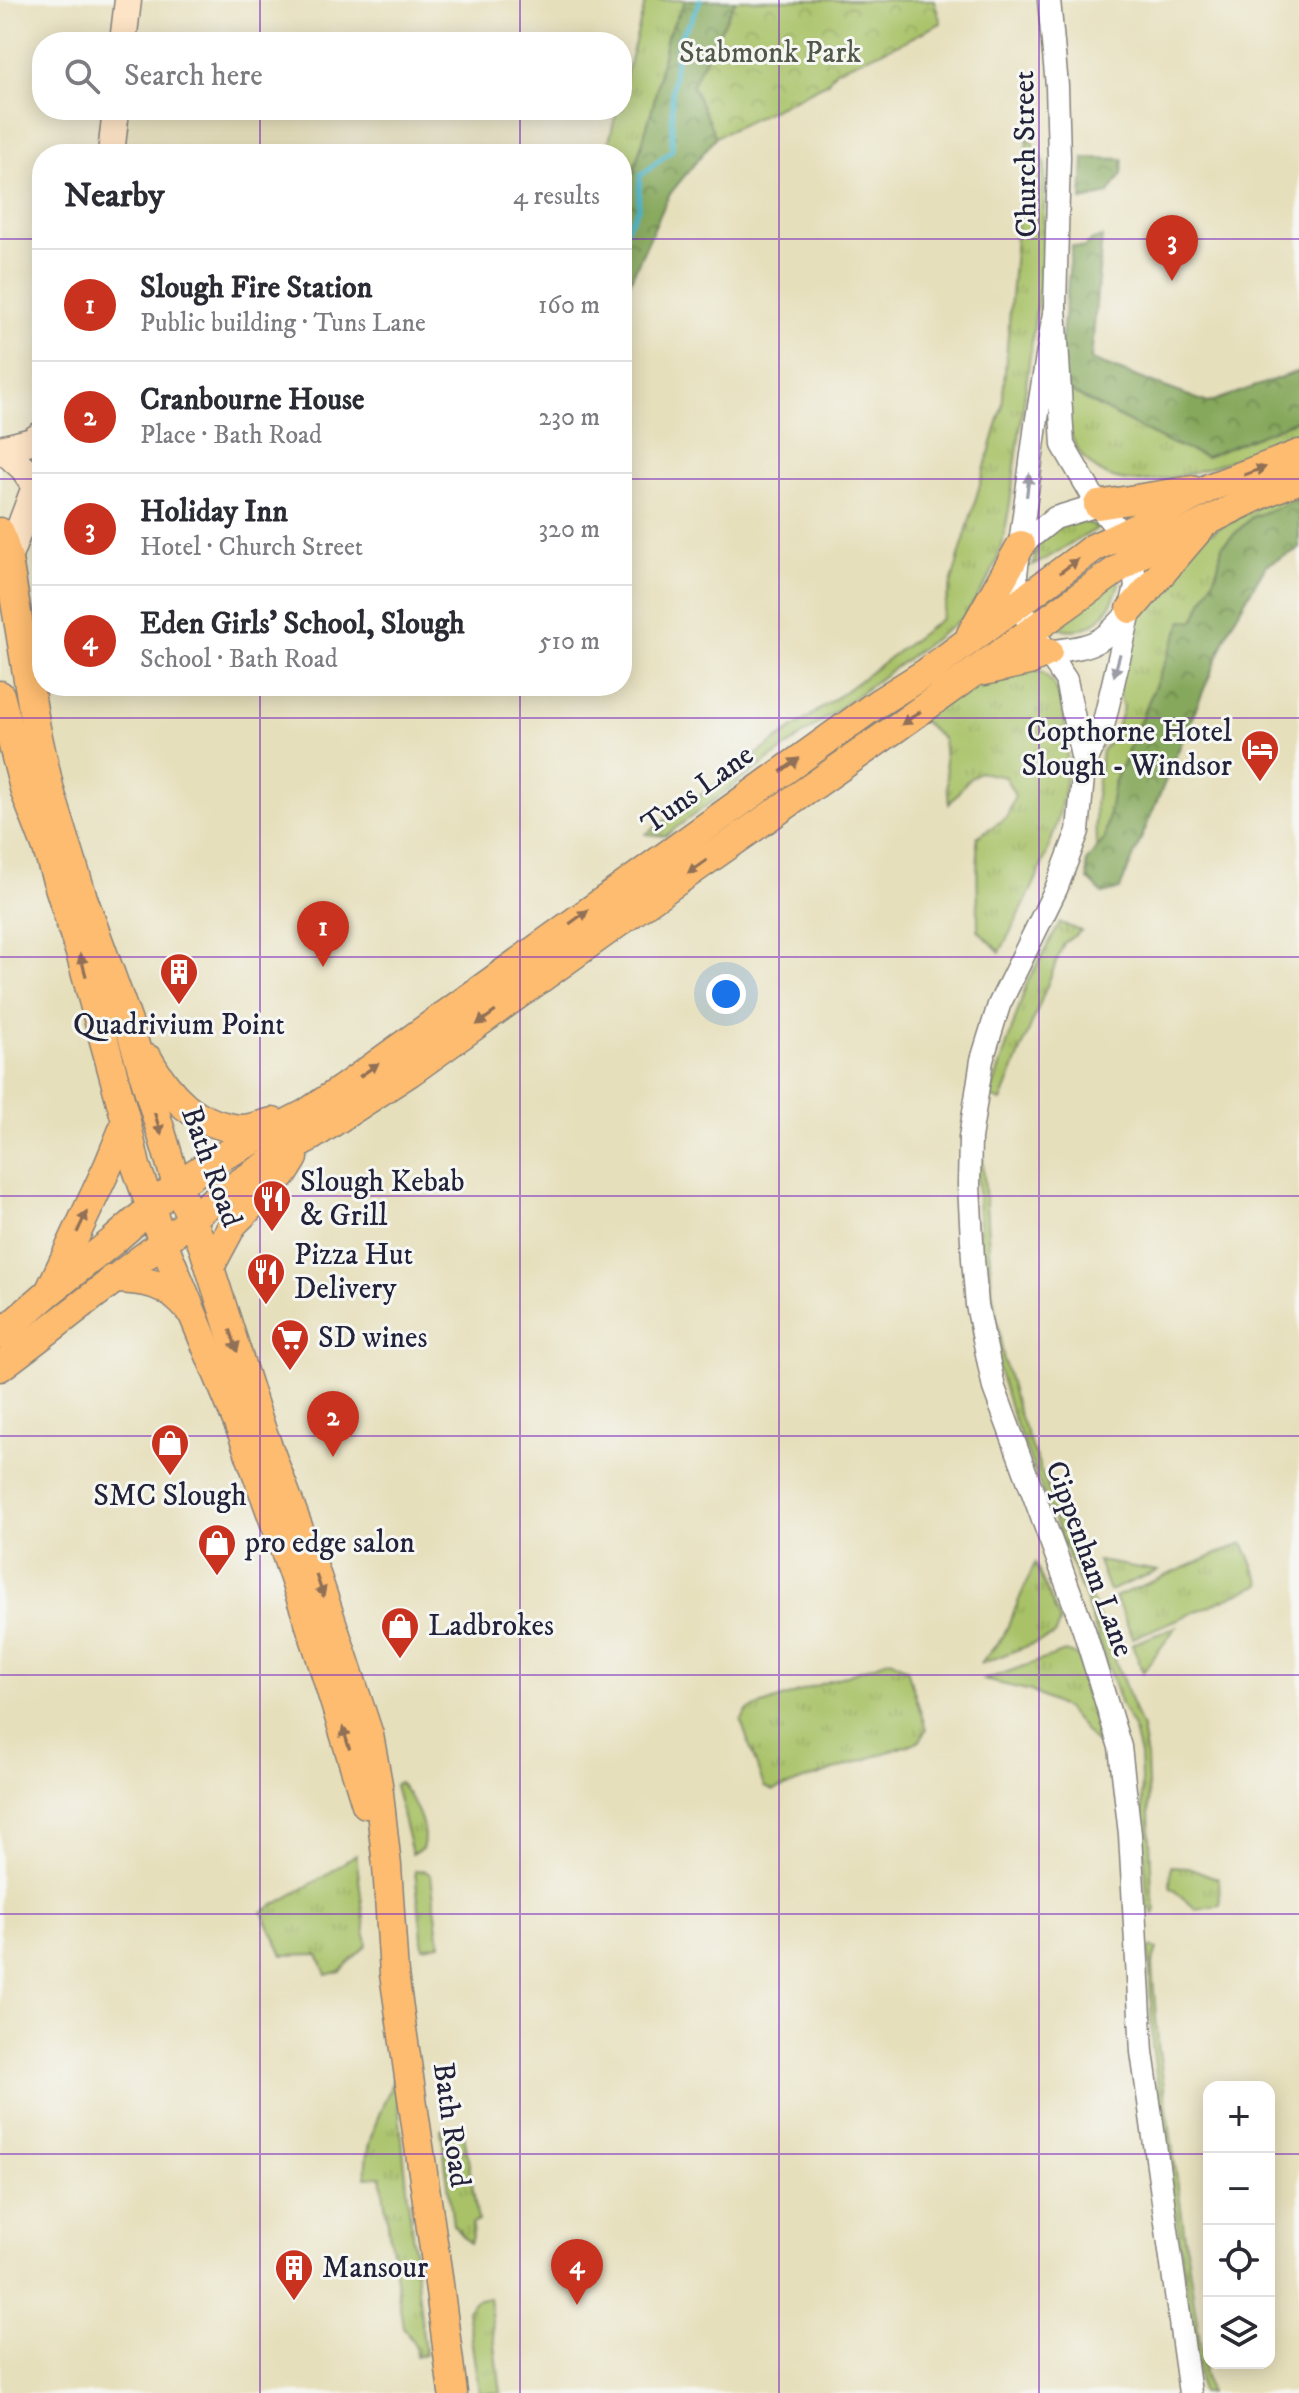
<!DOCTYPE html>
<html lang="en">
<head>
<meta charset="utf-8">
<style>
  :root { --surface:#fff; --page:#f7f7f7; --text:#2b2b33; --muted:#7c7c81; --line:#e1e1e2; --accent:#c8321e }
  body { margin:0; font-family:"IM FELL DW Pica",serif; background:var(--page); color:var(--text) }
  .controls { position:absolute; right:24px; bottom:24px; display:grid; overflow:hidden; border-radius:16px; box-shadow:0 4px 20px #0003 }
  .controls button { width:72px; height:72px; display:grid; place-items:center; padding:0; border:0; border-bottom:2px solid var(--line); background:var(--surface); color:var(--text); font:40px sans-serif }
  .you { position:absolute; left:726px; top:994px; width:28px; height:28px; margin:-20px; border:6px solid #fff; border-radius:50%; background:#1a73e8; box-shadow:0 0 0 12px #1a73e833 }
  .badge { display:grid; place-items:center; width:52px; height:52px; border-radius:50%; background:var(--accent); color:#fff; font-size:26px; font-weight:700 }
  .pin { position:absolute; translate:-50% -66px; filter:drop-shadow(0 2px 4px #0008) }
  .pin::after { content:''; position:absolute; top:42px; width:28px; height:24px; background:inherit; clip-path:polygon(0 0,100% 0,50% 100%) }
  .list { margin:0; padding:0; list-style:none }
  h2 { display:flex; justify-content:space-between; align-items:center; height:104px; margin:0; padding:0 32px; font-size:34px }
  h2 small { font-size:26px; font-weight:400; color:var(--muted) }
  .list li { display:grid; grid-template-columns:52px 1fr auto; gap:24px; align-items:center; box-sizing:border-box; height:112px; padding:0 32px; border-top:2px solid var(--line) }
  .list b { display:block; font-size:30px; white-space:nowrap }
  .list p { margin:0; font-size:26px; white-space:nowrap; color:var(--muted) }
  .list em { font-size:26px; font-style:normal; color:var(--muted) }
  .icon { flex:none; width:44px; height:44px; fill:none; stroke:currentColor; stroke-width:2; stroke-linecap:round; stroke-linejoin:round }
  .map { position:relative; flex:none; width:1299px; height:2393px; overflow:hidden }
  .search { position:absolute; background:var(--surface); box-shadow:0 4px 20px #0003; left:32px; top:32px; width:600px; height:88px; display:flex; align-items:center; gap:20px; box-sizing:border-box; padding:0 28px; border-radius:32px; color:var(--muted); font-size:30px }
  .panel { position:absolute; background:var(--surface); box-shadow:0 4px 20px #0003; left:32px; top:144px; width:600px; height:552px; border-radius:32px }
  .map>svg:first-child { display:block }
</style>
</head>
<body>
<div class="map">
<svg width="1299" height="2393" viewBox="0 0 1299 2393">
  <defs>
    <pattern id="grass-tufts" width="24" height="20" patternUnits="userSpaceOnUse" patternTransform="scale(2)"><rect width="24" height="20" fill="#a9c267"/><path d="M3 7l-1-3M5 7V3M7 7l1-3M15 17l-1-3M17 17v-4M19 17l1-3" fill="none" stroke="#91a65a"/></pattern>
    <pattern id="forest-crowns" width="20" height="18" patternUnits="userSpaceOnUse" patternTransform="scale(2)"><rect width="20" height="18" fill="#86a85c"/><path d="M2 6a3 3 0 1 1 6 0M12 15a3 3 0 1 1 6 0" fill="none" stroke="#6d884d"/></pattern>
    <pattern id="park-crowns" width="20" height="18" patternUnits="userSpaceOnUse" patternTransform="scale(2)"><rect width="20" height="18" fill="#a9c267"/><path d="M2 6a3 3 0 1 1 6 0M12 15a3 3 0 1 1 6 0" fill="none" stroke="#91a65a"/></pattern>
  </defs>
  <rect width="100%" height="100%" fill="#f6f6f2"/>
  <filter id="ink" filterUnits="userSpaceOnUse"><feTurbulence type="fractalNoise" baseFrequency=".0125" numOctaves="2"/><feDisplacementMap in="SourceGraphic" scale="16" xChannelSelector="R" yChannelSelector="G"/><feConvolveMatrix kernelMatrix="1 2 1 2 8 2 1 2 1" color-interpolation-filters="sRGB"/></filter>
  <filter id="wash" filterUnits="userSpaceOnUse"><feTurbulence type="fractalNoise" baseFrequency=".006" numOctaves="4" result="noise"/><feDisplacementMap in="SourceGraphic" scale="32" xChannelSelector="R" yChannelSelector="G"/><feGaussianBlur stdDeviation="1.8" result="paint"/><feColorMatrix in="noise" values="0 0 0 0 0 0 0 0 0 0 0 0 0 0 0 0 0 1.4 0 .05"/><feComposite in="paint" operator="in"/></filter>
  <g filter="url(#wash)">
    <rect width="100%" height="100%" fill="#e6dfbb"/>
    <g fill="url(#grass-tufts)" stroke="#667251" stroke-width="2">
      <polygon points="646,0 686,0 667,36 653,106 622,210 622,154 596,154 609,141 617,110 622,110 622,91"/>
      <polygon points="1028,136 1045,163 1043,259 1010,504 1002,546 990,577 964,617 665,836 646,834 844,692 941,619 1002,408 1017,224"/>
      <path d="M1069,391L1165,441L1206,457L1299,419V435C1253,452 1163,491 1116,479C1103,476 1093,468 1085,459C1068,441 1065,415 1069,391Z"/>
      <polygon points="1299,485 1299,499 1252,517 1222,546 1217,572 1194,621 1183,620 1114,783 1105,838 1096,849 1095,803 1102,751 1114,736 1123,708 1116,684 1142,605 1197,540"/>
      <polygon points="1082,520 1098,528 1033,566 1037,545 1056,527"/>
      <path d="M1121,574C1114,612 1089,644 1048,623Z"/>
      <path d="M1039,670C1058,682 1062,701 1065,723C1077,805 1037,881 1000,952L978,930L977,837L1007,817L1015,795L1005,777L979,772C963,781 961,791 949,804L943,739L919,718L980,677Z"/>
      <polygon points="1060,923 1081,931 1064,943 1001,1101 990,1097 1027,983"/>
      <polygon points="976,1147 982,1147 992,1292 1004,1361 1017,1409 1142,1729 1147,1758 1152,1895 1156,1910 1154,1914 1147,1905 1140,1756 1133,1727 1121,1705 1084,1596 1011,1411 996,1361 982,1288"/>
      <polygon points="1243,1543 1261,1584 1133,1638 1115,1597"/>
      <polygon points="1098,1561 1158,1571 1109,1591"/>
      <polygon points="1035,1563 1060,1621 1054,1636 980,1664 1003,1637"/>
      <polygon points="1176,1627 1143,1672 1132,1644"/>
      <polygon points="1065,1652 1078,1656 1100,1748 1066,1709 1031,1691 984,1680"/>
      <polygon points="891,1659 907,1669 926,1729 920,1741 773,1791 764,1787 741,1721 748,1710"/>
      <path d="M399,1782C413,1800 430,1826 422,1849L412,1854L395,1785Z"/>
      <polygon points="356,1854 367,1945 340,1971 326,1975 318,1954 283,1955 262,1912 325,1876"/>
      <polygon points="1171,1866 1188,1867 1219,1879 1220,1905 1196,1909 1170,1887"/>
      <polygon points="424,1870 431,1875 440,1944 423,1947 415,1871"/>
      <polygon points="1152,1947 1157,1949 1152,1965 1158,2044 1204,2373 1209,2393 1201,2393 1152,2044 1149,1950"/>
      <path d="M395,2074L425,2355L416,2356L415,2346L403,2327L381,2176L366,2177C363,2140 384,2108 395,2074Z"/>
      <polygon points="463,2127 478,2221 472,2224 473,2236 470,2243 453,2225 441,2129"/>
      <polygon points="489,2297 501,2393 479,2393 467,2310 476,2300"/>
    </g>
    <g fill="url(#forest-crowns)" stroke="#54654c" stroke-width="2">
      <polygon points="686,0 736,0 692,85 716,137 669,195 622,299 622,210 653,106 667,36"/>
      <polygon points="1084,158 1123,159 1122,174 1108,194 1082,200"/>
      <polygon points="1102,237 1091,360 1208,403 1299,371 1299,419 1206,457 1165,441 1069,391 1059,362 1072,246 1083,248 1091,241"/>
      <polygon points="1299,499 1299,549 1266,565 1231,625 1120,889 1103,894 1088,879 1086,862 1105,838 1114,783 1183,620 1194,621 1217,572 1222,546 1252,517"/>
    </g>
    <polygon fill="url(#park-crowns)" stroke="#667251" stroke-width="2" points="736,0 934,0 941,23 899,44 836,70 827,83 716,137 692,85"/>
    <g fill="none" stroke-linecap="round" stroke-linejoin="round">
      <polyline stroke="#4eb7cc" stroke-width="5" points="622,236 638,209 640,176 672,150 672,89 679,38 691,21 700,0"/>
    </g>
  </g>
  <g filter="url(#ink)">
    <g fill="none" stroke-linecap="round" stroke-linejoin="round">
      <defs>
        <g id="tertiary">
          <polyline points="1049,0 1057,86 1059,157 1055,307 1063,445 1098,505 1122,535 1132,559 1136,586 1104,722 1084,766"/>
          <polyline points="1055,307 1036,425 1016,574 1019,603 1032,630 1066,680 1084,766 1078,831 1056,889 999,1005 982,1060 970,1138 969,1185 973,1259 977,1305 994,1388 1084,1630 1120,1747 1130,1834 1142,2052 1190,2393"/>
          <polyline points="1021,545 1055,518 1098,505"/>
          <path d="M1048,652C1093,646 1100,646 1129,612"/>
        </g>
        <g id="secondary">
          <polyline points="123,42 128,0"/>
          <polyline points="111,154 116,110"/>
          <polyline points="0,449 32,441 42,434"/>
          <polyline points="3,450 23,468 36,487"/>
          <polyline points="8,559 42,468"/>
        </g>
        <g id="primary">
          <polyline points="1098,505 1192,490"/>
          <polyline points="0,532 8,559 36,728 50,791 83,898 128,1022 177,1185 203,1246 261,1428 317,1577 369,1735 378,1784 387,1866 394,1974 438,2276 453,2393"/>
          <polyline points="1131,609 1202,526"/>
          <polyline points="971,634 1021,545"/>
          <polyline points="984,671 1029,661 1048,652"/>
          <polyline points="0,695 25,792 46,846 80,953 126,1121 136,1166 163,1242 242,1433 281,1540 318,1649 366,1804"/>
          <path d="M148,1059C169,1096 196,1125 241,1129C251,1129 263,1124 273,1122"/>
          <polyline points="210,1267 233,1224 286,1171 294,1158"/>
          <path d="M112,1279C146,1280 166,1282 189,1310"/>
          <polyline points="51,1288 108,1166 126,1122"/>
          <polyline points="0,1335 48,1293 113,1241 177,1185 215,1160 305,1114 345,1087 878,703 927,672 1093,548 1122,535 1211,487 1299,454"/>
          <path d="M0,1367C54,1327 107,1284 161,1244C181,1229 198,1212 218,1197L410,1072L646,903L896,728L1132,559C1156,545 1181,535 1206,522C1238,506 1265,491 1299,480"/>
        </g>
      </defs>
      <use href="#tertiary" stroke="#84807b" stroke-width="25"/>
      <use href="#secondary" stroke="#84807b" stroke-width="29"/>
      <use href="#primary" stroke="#84807b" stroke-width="31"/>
      <use href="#tertiary" stroke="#fff" stroke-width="22"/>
      <use href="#secondary" stroke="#fee4c6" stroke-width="26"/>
      <use href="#primary" stroke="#fdbc70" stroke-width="28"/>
    </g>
    <defs><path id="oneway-solid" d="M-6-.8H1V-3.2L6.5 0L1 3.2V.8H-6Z" transform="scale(2)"/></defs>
    <g fill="#906f56">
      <use href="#oneway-solid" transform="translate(1255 471) rotate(-20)"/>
      <use href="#oneway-solid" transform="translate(1069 566) rotate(-37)"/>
      <use href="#oneway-solid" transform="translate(911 718) rotate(145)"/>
      <use href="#oneway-solid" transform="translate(790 765) rotate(-36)"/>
      <use href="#oneway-solid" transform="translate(697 867) rotate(145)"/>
      <use href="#oneway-solid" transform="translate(579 917) rotate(-36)"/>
      <use href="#oneway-solid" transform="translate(83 965) rotate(-105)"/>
      <use href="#oneway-solid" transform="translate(486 1018) rotate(144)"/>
      <use href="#oneway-solid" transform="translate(369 1070) rotate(-35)"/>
      <use href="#oneway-solid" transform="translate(158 1124) rotate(73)"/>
      <use href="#oneway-solid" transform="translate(82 1222) rotate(-65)"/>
      <use href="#oneway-solid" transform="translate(234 1341) rotate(72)"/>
      <use href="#oneway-solid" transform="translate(320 1586) rotate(71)"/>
      <use href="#oneway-solid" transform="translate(346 1738) rotate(-107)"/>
    </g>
    <g fill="#9c9ca7">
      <use href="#oneway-solid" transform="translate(1028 485) rotate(-83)"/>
      <use href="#oneway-solid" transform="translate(1117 665) rotate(105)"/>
    </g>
  </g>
  <path fill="none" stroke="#7b2cbf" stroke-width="2" stroke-opacity="0.55" d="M260,0V42M520,0V42M779,0V2393M1039,0V2393M260,110V154M520,110V154M0,239H42M622,239H1299M0,479H42M622,479H1299M260,686V2393M520,686V2393M0,718H1299M0,957H1299M0,1196H1299M0,1436H1299M0,1675H1299M0,1914H1299M0,2154H1209M1269,2154H1299"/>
  <defs>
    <symbol id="hotel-pin" viewBox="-11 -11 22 30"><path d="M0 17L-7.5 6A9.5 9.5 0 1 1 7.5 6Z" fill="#c8321e" stroke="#f6f6f2"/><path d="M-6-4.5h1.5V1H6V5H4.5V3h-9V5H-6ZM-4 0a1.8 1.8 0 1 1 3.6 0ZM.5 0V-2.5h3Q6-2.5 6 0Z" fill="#fff"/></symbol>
    <symbol id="building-pin" viewBox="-11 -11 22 30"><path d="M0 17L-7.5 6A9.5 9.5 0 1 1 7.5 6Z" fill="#c8321e" stroke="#f6f6f2"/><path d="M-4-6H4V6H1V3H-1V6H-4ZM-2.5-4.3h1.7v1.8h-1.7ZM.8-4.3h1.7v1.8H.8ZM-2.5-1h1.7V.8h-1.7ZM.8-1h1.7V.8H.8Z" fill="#fff"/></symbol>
    <symbol id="restaurant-pin" viewBox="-11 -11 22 30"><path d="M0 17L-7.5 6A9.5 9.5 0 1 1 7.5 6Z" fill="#c8321e" stroke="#f6f6f2"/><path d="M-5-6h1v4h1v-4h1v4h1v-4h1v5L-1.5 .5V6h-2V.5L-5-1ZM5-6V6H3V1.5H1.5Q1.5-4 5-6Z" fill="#fff"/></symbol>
    <symbol id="supermarket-pin" viewBox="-11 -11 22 30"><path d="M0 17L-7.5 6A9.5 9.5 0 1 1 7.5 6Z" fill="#c8321e" stroke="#f6f6f2"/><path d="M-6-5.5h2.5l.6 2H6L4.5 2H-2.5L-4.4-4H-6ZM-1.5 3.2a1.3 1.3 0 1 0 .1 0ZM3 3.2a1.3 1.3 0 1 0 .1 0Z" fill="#fff"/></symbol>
    <symbol id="shop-pin" viewBox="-11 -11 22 30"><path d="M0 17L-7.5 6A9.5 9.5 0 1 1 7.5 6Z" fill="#c8321e" stroke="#f6f6f2"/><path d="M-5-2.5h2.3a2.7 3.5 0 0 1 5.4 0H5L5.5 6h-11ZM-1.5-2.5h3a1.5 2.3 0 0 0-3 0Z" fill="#fff"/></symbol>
  </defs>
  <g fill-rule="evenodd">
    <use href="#hotel-pin" x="1238" y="727" width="44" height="60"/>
    <use href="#building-pin" x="157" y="950" width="44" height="60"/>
    <use href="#restaurant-pin" x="250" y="1177" width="44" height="60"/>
    <use href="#restaurant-pin" x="244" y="1250" width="44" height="60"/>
    <use href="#supermarket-pin" x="268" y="1316" width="44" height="60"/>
    <use href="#shop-pin" x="148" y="1421" width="44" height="60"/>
    <use href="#shop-pin" x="195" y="1521" width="44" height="60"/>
    <use href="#shop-pin" x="378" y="1604" width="44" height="60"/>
    <use href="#building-pin" x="272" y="2246" width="44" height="60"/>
  </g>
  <g text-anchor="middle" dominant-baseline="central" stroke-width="6" stroke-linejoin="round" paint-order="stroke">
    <g font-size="30" fill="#515a4a" stroke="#f6f6f2">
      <text x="770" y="53">Stabmonk Park</text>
    </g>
    <g font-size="30" fill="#22223b" stroke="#f6f6f2">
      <text transform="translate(1026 154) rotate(-91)">Church Street</text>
      <text transform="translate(698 790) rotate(-36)">Tuns Lane</text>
      <text transform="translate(211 1167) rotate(70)">Bath Road</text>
      <text transform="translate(1089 1559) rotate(70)">Cippenham Lane</text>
      <text transform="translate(451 2125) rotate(82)">Bath Road</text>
    </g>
    <g font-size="30" fill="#22223b" stroke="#f6f6f2" text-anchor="start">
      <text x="1232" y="732" text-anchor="end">Copthorne Hotel<tspan x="1232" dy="34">Slough - Windsor</tspan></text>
      <text x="179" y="1025" text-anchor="middle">Quadrivium Point</text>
      <text x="300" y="1182">Slough Kebab<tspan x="300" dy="34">&amp; Grill</tspan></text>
      <text x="294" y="1255">Pizza Hut<tspan x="294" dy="34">Delivery</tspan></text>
      <text x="318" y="1338">SD wines</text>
      <text x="170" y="1496" text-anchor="middle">SMC Slough</text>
      <text x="245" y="1543">pro edge salon</text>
      <text x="428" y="1626">Ladbrokes</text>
      <text x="322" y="2268">Mansour</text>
    </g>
  </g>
</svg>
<div class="controls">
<button>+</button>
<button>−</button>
<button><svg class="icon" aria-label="locate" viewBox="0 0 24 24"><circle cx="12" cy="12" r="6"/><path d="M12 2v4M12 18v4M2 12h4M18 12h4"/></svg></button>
<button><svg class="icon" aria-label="layers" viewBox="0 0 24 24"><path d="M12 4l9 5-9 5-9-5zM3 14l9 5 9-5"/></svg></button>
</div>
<div class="you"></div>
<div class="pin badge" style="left:323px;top:967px">1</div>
<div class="pin badge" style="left:333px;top:1457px">2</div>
<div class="pin badge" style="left:1172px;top:281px">3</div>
<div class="pin badge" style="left:577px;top:2305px">4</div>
<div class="search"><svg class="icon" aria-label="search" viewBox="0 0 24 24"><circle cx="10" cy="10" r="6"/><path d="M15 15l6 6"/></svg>Search here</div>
<section class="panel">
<h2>Nearby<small>4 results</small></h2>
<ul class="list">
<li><span class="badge">1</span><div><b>Slough Fire Station</b><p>Public building · Tuns Lane</p></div><em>160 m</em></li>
<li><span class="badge">2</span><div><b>Cranbourne House</b><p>Place · Bath Road</p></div><em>230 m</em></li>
<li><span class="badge">3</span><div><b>Holiday Inn</b><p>Hotel · Church Street</p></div><em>320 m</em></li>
<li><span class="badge">4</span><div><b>Eden Girls' School, Slough</b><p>School · Bath Road</p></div><em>510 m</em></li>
</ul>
</section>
</div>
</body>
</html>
